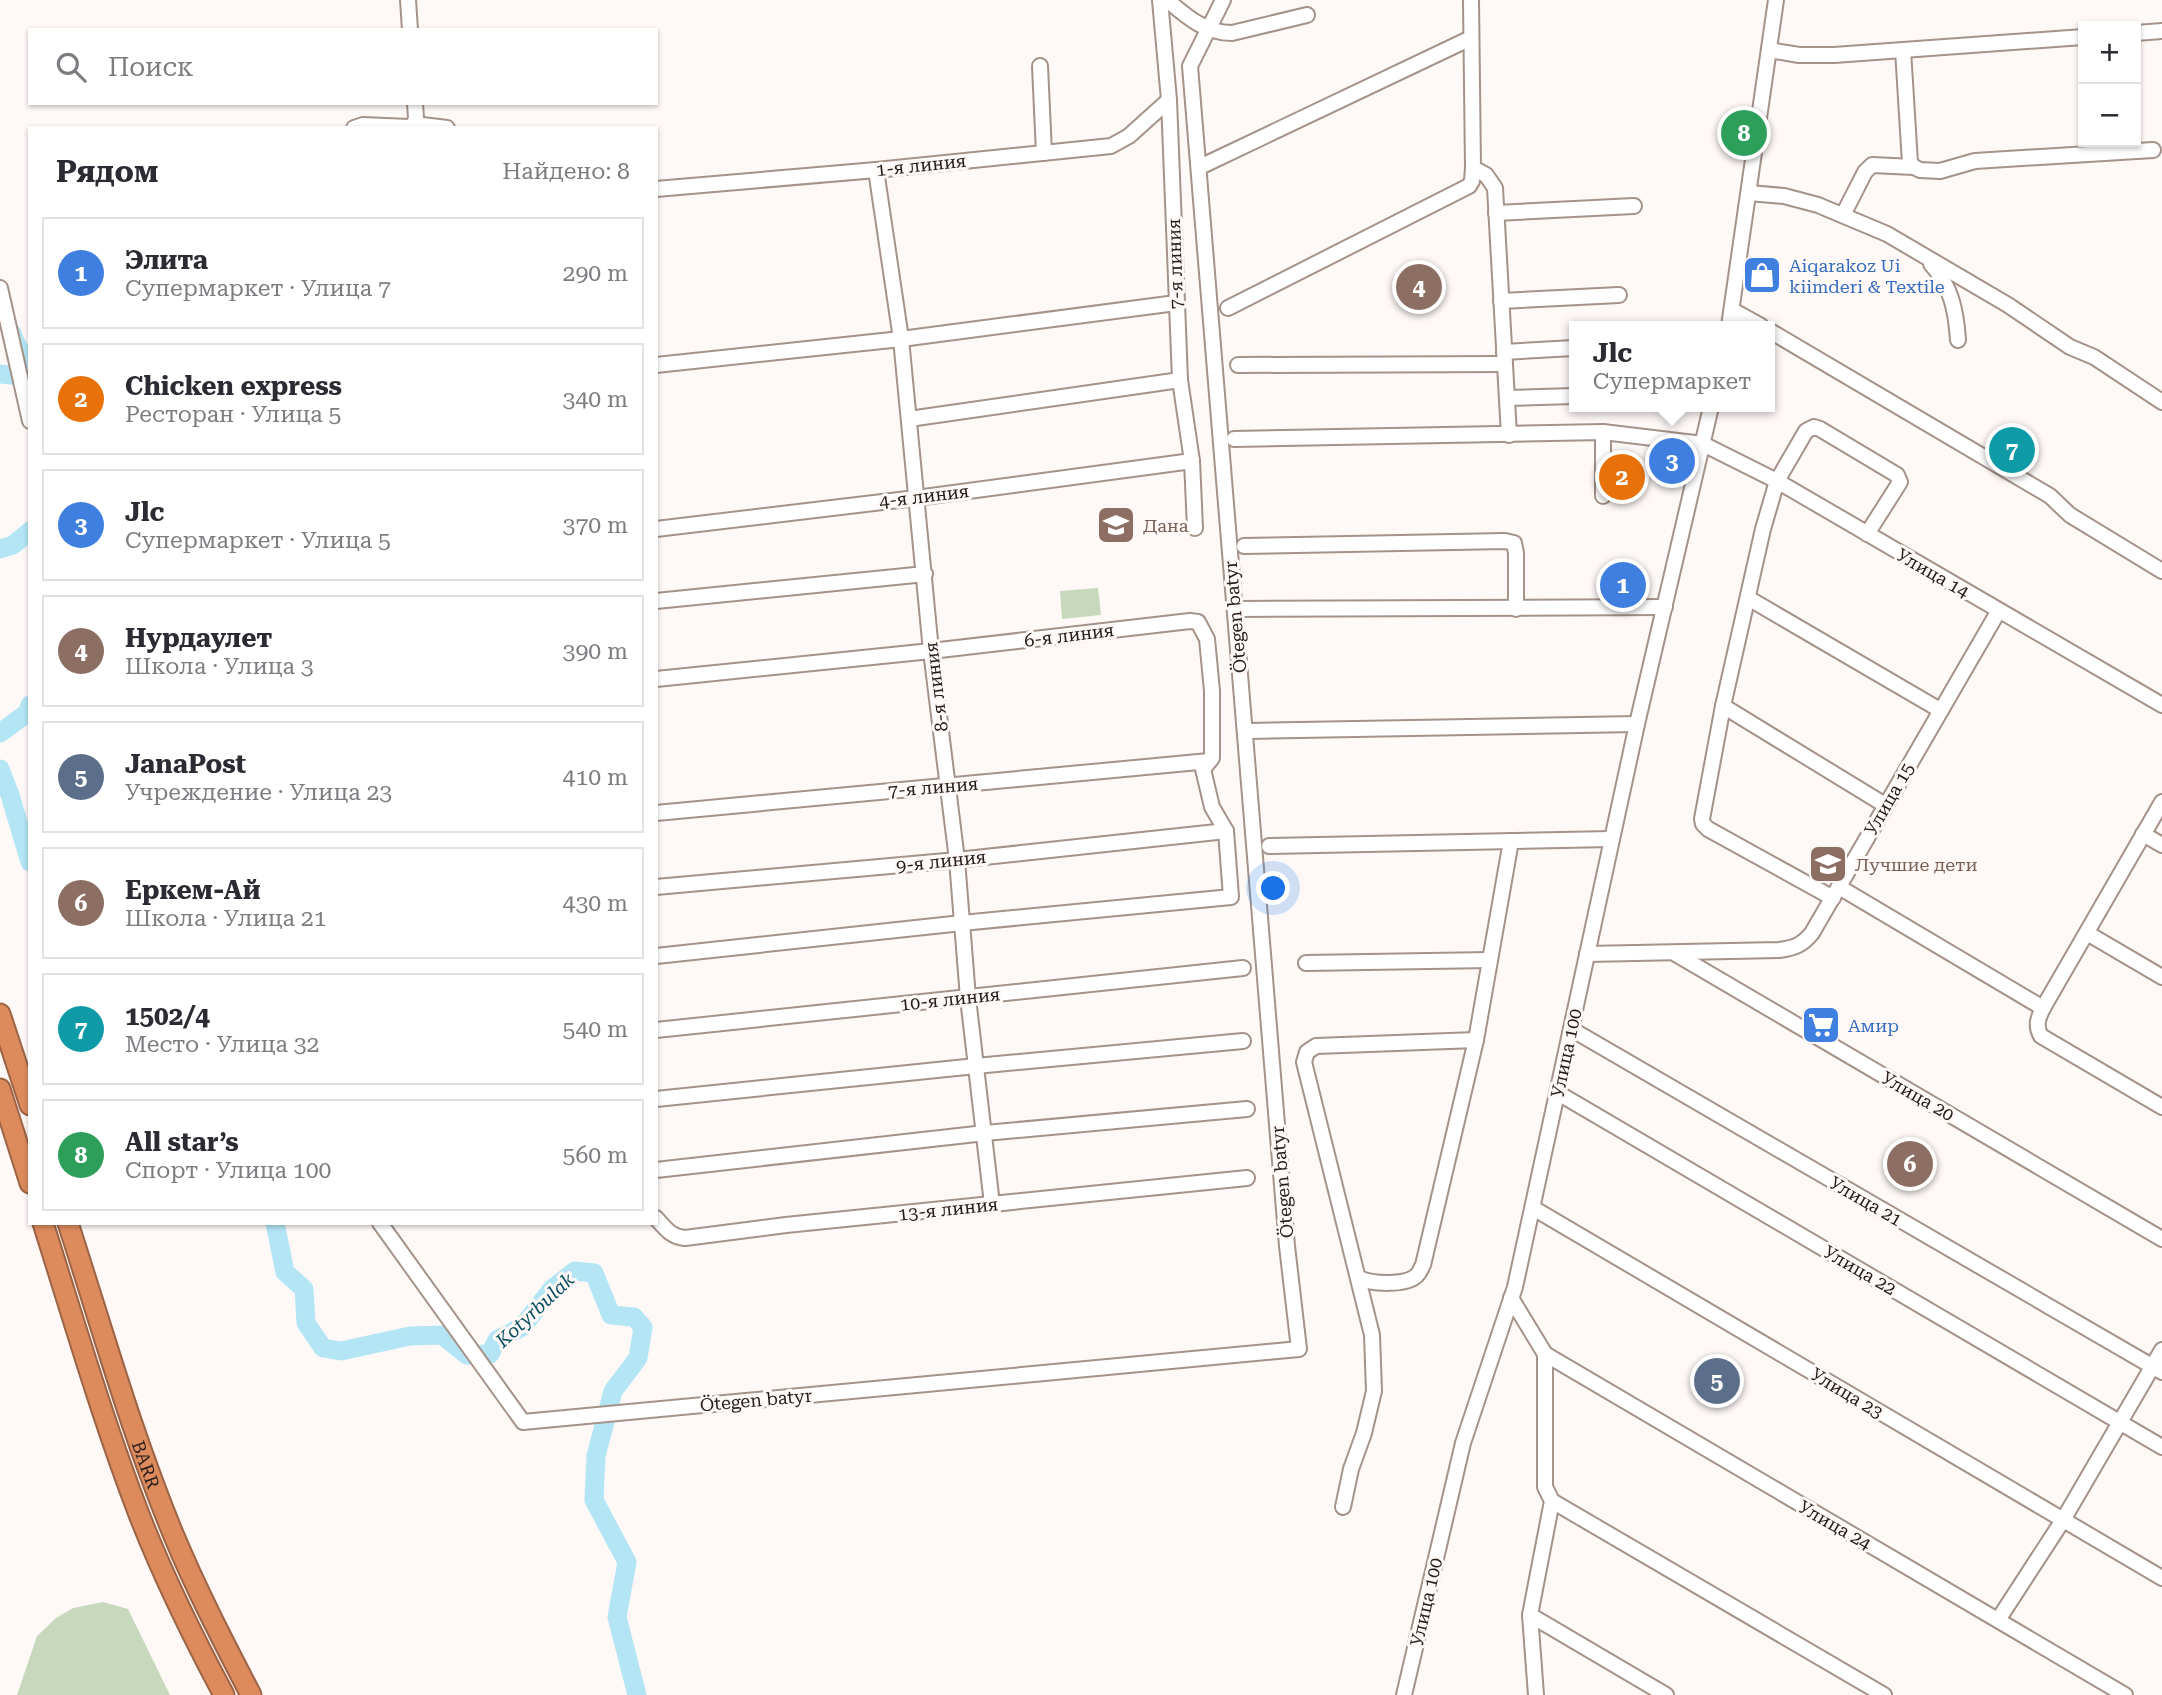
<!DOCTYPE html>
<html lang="ru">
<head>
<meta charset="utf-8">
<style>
  :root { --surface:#fff; --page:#f2f2f3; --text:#2b2b33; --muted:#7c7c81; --line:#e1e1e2; --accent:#1c7041 }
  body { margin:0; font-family:"Roboto Serif",serif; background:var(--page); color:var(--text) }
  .controls { position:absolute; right:21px; top:21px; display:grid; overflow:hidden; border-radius:0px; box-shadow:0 2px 5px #0004 }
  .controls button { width:63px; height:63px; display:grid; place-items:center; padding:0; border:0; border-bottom:2px solid var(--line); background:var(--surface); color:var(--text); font:35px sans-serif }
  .you { position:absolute; left:1274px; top:889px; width:24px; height:24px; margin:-18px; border:5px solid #fff; border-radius:50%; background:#1a73e8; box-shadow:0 0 0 10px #1a73e833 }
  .badge { display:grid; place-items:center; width:46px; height:46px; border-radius:50%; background:var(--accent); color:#fff; font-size:23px; font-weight:700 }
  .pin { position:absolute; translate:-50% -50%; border:4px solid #fff; box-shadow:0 2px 7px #0006 }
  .popup { position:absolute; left:1569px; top:321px; width:206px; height:91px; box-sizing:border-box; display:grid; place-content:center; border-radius:0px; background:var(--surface); filter:drop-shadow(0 2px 5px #0005); font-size:23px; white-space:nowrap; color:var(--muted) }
  .popup b { font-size:26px; color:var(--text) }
  .popup::after { content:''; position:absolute; left:50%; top:100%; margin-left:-14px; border:14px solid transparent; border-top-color:var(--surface) }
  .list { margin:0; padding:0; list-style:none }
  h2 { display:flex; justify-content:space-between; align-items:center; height:91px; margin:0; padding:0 28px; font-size:30px }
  h2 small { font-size:23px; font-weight:400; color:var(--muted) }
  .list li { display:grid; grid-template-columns:46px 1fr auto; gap:21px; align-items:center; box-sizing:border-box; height:112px; margin:0 14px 14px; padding:0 14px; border:2px solid var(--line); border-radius:0px }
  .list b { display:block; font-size:26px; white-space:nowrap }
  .list p { margin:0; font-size:23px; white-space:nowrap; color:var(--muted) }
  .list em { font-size:23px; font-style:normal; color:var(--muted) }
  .icon { flex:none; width:38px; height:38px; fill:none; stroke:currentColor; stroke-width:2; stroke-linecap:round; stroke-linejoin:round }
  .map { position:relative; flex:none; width:2162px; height:1695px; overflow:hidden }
  .search { position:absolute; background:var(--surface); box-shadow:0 2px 5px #0004; left:28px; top:28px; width:630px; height:77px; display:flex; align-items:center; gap:18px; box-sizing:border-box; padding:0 24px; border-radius:0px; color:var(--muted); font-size:26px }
  .panel { position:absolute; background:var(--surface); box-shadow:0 2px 5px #0004; left:28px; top:126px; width:630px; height:1099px; border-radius:0px }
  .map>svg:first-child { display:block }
</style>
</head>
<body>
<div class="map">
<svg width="2162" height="1695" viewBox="0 0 2162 1695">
  <rect width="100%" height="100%" fill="#fef9f7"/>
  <g fill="#c7d8bd">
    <polygon points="1098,588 1101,615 1062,619 1060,591"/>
    <polygon points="103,1602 128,1609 170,1695 17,1695 37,1636 56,1618 73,1608"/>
  </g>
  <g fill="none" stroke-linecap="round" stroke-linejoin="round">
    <g stroke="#b3e5f5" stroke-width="19">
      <path d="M12,333C16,348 27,359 30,373"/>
      <polyline points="0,374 30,377"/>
      <polyline points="0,549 13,545 30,531"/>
      <polyline points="0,733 27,713 30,705"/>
      <polyline points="0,769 10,795 30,862"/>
      <polyline points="275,1223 285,1272 304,1289 306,1323 323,1348 341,1351 410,1336 442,1335 467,1355 490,1354 497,1340 522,1327 552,1289 575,1271 594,1273 611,1315 634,1317 643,1327 638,1358 613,1391 596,1456 594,1500 627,1562 617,1617 637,1695"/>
    </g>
    <defs>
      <g id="minor">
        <polyline points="408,0 410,30"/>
        <polyline points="1160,0 1169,100 1180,380 1192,461 1195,528"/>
        <path d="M1167,0C1187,17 1205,33 1232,33L1307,15"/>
        <polyline points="2136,33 2162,31"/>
        <polyline points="1769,50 1799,55 1834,55 2083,37"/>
        <polyline points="1903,50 1910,163 1914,167 1920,170 1940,171 1975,161 2153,150"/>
        <polyline points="1040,66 1044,153"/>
        <polyline points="414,124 447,128"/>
        <polyline points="354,128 363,125 409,127 414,124 416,118 415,103"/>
        <polyline points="1204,165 1471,38"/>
        <polyline points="1473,168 1486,175 1495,188 1509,435"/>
        <polyline points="876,170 901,339 931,651 957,860 968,998 992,1204"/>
        <polyline points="656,189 876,170 1111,146 1129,136 1169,100"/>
        <polyline points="1749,193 1784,196 1818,205 1887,234 2008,305 2070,347 2094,357 2162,402"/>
        <polyline points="1496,213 1634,206"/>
        <polyline points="1843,215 1865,172 1872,165 1914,167"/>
        <path d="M1931,264C1951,286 1956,310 1958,340"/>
        <polyline points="0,288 30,421"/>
        <polyline points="1501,301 1619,295"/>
        <polyline points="1228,308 1469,186 1472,181 1473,168 1471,0"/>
        <polyline points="1732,310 1761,326"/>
        <polyline points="1729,326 1776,0"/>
        <polyline points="1770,331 2050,496 2070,515 2162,571"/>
        <polyline points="1504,352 1574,348"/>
        <polyline points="656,365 901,339 1176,303"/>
        <polyline points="1238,365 1505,364"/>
        <polyline points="1507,398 1574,396"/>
        <polyline points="909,419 1180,380"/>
        <polyline points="1234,439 1603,432 1703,444 1777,481 2162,705"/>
        <polyline points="1603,496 1603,432"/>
        <polyline points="656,529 916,498 1192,461"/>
        <polyline points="1244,546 1505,541 1514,543 1516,553 1516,609"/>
        <polyline points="1748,598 1940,710"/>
        <polyline points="656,601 925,574"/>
        <polyline points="1239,609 1665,607"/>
        <polyline points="656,679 931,651 1190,621 1198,622 1207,639 1212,691 1212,758 1203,769 1212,807 1226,831 1231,897 962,923 656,956"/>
        <polyline points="1723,706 1885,805"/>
        <polyline points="1249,731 1637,724"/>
        <polyline points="656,813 1209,761"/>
        <polyline points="2143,834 2162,845"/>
        <polyline points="1269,846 1612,839"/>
        <polyline points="656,887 957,860 1226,831"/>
        <path d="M1839,887L2043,1008C2038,1018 2035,1026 2041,1036L2162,1107"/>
        <polyline points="1833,898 1708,829 1703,824 1702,819 1723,706 1763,529 1777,481 1806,431 1814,427 1820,429 1897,475 1900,482 1867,534"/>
        <polyline points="2087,933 2162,977"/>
        <polyline points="1674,953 2162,1239"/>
        <path d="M1587,954L1779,950C1795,948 1802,945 1812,933L1998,612"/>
        <polyline points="1306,963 1490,960"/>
        <polyline points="2043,1008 2162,802"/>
        <polyline points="1571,1029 2162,1372"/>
        <polyline points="656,1030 1243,968"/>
        <polyline points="1558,1093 2162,1447"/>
        <polyline points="656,1099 976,1066 1243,1041"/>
        <polyline points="656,1170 985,1133 1247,1109"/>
        <polyline points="1533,1208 2162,1578"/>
        <path d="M656,1218C665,1228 671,1237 685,1238L786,1225L1247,1178"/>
        <polyline points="380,1223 523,1422 1299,1349 1287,1246 1190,66 1223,0"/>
        <path d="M1359,1278C1371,1284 1407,1286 1417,1275C1419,1274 1422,1266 1423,1265L1476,1040L1511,841"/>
        <polyline points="1511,1298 1545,1354 1545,1487 1552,1501 1530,1615 1536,1695"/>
        <polyline points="1545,1354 2125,1695"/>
        <polyline points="1552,1501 1884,1695"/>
        <polyline points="1343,1507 1351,1469 1364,1433 1374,1391 1372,1335 1304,1062 1307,1052 1316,1046 1476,1040"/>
        <polyline points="1530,1615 1666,1695"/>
        <polyline points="1998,1620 2063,1520 2162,1350"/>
        <polyline points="1404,1695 1463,1443 1515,1287 1637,724 1711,407"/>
      </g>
      <g id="highway">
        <polyline points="0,1014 30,1105"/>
        <polyline points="0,1089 30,1183"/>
        <path d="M43,1223C74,1321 103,1421 140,1517C164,1578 193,1637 224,1695"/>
        <path id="s1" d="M68,1223C102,1328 132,1435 174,1536C197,1591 224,1643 251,1695"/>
      </g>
    </defs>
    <use href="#minor" stroke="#a59289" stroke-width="18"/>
    <use href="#highway" stroke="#9c6445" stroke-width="23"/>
    <use href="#minor" stroke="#fff" stroke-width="14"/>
    <use href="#highway" stroke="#dd8a5d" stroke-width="19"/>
  </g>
  <defs>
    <symbol id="shop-square" viewBox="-11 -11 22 22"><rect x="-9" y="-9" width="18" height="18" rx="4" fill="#3f7fe0" stroke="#fef9f7"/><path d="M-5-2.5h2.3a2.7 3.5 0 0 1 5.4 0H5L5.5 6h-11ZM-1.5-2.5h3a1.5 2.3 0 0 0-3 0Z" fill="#fff"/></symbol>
    <symbol id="school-square" viewBox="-11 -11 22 22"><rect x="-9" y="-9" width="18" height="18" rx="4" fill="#8d6e63" stroke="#fef9f7"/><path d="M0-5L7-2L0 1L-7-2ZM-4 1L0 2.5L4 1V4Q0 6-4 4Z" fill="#fff"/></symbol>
    <symbol id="supermarket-square" viewBox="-11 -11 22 22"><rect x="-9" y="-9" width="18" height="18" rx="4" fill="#3f7fe0" stroke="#fef9f7"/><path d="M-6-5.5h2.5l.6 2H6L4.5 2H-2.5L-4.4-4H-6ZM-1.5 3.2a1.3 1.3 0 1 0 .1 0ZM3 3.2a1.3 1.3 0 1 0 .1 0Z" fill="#fff"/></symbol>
  </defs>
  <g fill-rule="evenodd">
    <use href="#shop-square" x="1740" y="253" width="44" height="44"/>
    <use href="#school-square" x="1094" y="503" width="44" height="44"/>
    <use href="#school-square" x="1806" y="842" width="44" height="44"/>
    <use href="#supermarket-square" x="1799" y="1003" width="44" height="44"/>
  </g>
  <g text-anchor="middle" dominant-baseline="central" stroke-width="6" stroke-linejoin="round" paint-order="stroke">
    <g font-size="18" fill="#241c19" stroke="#fef9f7">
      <text transform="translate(921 165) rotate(-6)">1-я линия</text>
      <text transform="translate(1175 264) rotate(-92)">7-я линия</text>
      <text transform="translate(924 496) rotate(-7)">4-я линия</text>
      <text transform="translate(1933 573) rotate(30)">Улица 14</text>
      <text transform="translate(1235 617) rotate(-95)">Ötegen batyr</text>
      <text transform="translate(1069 635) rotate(-7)">6-я линия</text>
      <text transform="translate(936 687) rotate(-97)">8-я линия</text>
      <text transform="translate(933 787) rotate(-5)">7-я линия</text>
      <text transform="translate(1889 799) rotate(-60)">Улица 15</text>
      <text transform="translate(941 861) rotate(-6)">9-я линия</text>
      <text transform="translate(950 999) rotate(-6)">10-я линия</text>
      <text transform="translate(1566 1053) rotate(-78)">Улица 100</text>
      <text transform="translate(1918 1096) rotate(30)">Улица 20</text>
      <text transform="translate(1282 1182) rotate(-95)">Ötegen batyr</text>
      <text transform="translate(1866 1201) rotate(30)">Улица 21</text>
      <text transform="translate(948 1209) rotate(-6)">13-я линия</text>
      <text transform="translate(1860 1270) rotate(30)">Улица 22</text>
      <text transform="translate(1847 1393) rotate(31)">Улица 23</text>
      <text transform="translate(756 1400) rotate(-5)">Ötegen batyr</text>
      <text stroke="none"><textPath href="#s1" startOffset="254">BARR</textPath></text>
      <text transform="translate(1835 1525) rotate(30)">Улица 24</text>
      <text transform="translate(1426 1602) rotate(-77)">Улица 100</text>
    </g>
    <g font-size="18" fill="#366cbe" stroke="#fef9f7" text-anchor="start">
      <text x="1789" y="265">Aiqarakoz Ui<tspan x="1789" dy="21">kiimderi &amp; Textile</tspan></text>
      <text x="1848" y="1025">Амир</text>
    </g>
    <g font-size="18" fill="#785e54" stroke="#fef9f7" text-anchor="start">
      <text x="1143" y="525">Дана</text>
      <text x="1855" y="864">Лучшие дети</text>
    </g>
    <g font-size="19" font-style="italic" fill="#084f60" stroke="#fef9f7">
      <text transform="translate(535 1310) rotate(-43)">Kotyrbulak</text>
    </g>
  </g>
</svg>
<div class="controls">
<button>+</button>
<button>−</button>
</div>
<div class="you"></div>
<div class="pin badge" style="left:1623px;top:585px;background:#3f7fe0">1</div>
<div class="pin badge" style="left:1622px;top:477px;background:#e8710a">2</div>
<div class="pin badge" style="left:1672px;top:461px;background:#3f7fe0">3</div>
<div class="popup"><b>Jlc</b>Супермаркет</div>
<div class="pin badge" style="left:1419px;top:287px;background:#8d6e63">4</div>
<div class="pin badge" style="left:1717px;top:1381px;background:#5c6f8a">5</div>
<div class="pin badge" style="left:1910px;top:1164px;background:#8d6e63">6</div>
<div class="pin badge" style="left:2012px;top:450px;background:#0f9aa8">7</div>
<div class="pin badge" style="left:1744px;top:133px;background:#2e9e5b">8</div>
<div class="search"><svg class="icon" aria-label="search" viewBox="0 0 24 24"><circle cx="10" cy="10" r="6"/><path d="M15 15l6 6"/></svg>Поиск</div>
<section class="panel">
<h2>Рядом<small>Найдено: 8</small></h2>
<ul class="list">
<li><span class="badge" style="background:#3f7fe0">1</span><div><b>Элита</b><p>Супермаркет · Улица 7</p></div><em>290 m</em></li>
<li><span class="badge" style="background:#e8710a">2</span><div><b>Chicken express</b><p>Ресторан · Улица 5</p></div><em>340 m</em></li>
<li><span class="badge" style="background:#3f7fe0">3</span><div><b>Jlc</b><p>Супермаркет · Улица 5</p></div><em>370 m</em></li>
<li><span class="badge" style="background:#8d6e63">4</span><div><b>Нурдаулет</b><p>Школа · Улица 3</p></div><em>390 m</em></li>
<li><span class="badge" style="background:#5c6f8a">5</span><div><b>JanaPost</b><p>Учреждение · Улица 23</p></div><em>410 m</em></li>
<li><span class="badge" style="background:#8d6e63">6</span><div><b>Еркем-Ай</b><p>Школа · Улица 21</p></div><em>430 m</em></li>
<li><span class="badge" style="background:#0f9aa8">7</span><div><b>1502/4</b><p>Место · Улица 32</p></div><em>540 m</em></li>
<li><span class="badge" style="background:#2e9e5b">8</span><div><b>All star’s</b><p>Спорт · Улица 100</p></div><em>560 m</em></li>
</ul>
</section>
</div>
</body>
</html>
